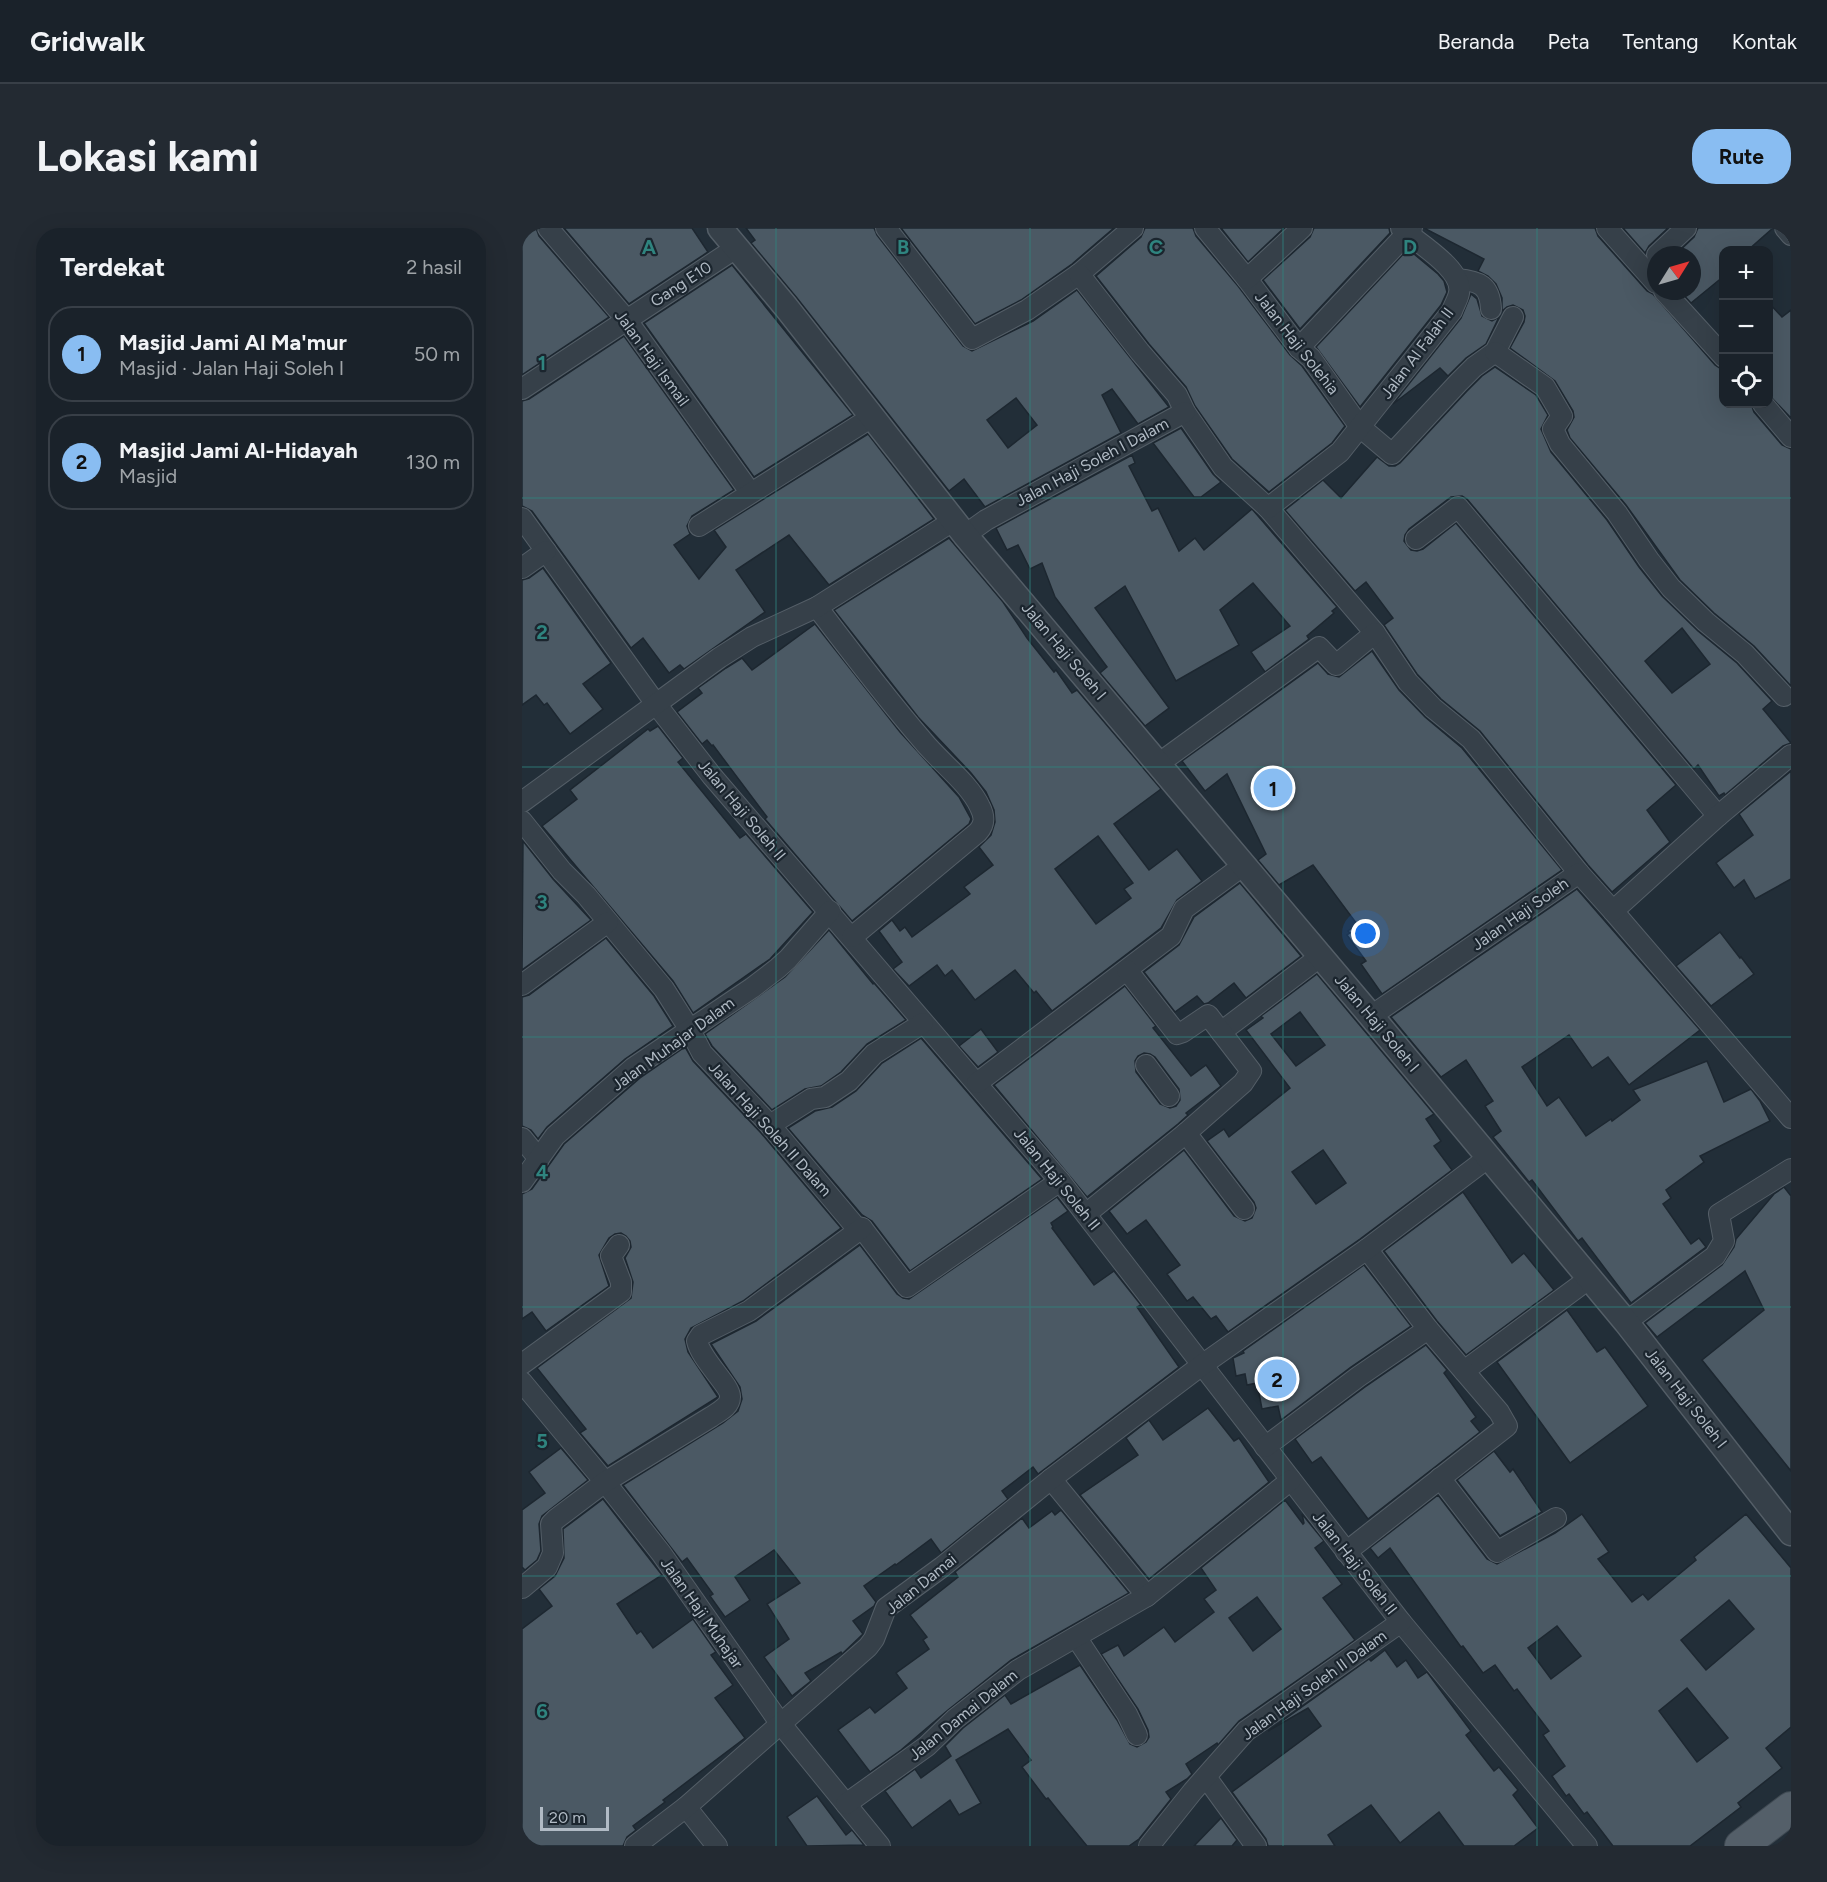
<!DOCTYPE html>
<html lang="id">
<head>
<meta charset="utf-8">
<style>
  :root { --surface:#1a222a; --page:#232a32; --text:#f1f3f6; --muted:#9fa4a8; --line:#383f47; --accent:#89bdf2 }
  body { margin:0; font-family:Figtree,sans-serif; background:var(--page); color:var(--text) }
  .controls { position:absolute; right:18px; top:18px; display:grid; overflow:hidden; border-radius:12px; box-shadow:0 6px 24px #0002 }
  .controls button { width:54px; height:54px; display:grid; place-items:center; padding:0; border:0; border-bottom:2px solid var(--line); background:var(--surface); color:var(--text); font:30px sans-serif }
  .compass { position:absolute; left:1125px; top:18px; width:54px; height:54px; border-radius:50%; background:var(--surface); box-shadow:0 6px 24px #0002; rotate:53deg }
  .scale { position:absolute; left:18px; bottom:15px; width:69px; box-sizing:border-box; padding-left:6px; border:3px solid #b1bbc5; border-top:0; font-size:16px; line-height:21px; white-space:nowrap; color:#b1bbc5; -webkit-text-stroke:4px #1b252e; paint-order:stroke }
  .you { position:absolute; left:844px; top:706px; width:21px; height:21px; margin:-15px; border:4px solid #fff; border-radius:50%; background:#1a73e8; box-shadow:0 0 0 9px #1a73e833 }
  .badge { display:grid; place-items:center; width:39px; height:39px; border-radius:50%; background:var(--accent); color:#111; font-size:20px; font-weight:700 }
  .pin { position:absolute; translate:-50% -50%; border:3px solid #fff; box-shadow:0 2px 6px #0006 }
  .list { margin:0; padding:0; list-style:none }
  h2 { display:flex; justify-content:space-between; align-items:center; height:78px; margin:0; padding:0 24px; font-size:26px }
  h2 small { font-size:20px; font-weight:400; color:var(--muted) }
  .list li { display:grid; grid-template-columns:39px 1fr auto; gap:18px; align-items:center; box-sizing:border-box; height:96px; margin:0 12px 12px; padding:0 12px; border:2px solid var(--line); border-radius:24px }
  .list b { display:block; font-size:22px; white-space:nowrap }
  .list p { margin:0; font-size:20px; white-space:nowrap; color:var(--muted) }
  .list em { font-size:20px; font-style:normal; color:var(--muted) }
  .icon { flex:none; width:33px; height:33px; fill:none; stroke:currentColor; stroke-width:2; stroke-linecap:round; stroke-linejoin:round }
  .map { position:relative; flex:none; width:1269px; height:1618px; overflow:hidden; border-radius:24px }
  header { display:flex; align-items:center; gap:36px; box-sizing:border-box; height:84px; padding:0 30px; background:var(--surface); border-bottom:2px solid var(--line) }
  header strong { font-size:28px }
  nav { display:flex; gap:33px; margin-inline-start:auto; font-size:21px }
  .intro { display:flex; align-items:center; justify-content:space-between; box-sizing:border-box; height:144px; padding:0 36px }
  h1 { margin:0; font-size:42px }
  .button { padding:15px 27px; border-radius:24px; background:var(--accent); color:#111; font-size:21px; font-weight:700 }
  main { display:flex; gap:36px; padding:0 36px }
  aside { flex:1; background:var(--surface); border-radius:24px; box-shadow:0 6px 24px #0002 }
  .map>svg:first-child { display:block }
</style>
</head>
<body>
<header>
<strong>Gridwalk</strong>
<nav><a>Beranda</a><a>Peta</a><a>Tentang</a><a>Kontak</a></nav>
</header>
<div class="intro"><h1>Lokasi kami</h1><a class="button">Rute</a></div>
<main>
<aside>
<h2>Terdekat<small>2 hasil</small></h2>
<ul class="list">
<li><span class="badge">1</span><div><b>Masjid Jami Al Ma'mur</b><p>Masjid · Jalan Haji Soleh I</p></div><em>50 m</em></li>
<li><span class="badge">2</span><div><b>Masjid Jami Al-Hidayah</b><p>Masjid</p></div><em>130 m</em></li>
</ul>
</aside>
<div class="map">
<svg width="1269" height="1618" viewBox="0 0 1269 1618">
  <rect width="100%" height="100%" fill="#222e38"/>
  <g fill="#4b5964" stroke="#1d2730" stroke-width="1.5" fill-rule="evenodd">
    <polygon points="0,0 14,0 17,8 87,89 0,147"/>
    <polygon points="42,0 170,0 186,24 107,76"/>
    <path d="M224,0H352L355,7L441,118L450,123L511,93L555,62L647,179L616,196L590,161L580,167L599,205L463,279L442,251L427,263L275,70L229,15L233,12ZM494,170L515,197L486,220L465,192Z"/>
    <polygon points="379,0 592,0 550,36 499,72 453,96"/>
    <polygon points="623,0 671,0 674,8 716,58 768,127 780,138 823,198 810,215 747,264 710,231 673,178 664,159 627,116 574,48 619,9"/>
    <polygon points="699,0 762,0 726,34"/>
    <polygon points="792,0 867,0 868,5 778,101 741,52 788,9"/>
    <polygon points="902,0 1073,0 1076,8 1125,63 1131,66 1193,137 1202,143 1202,176 1229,176 1232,184 1260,217 1269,221 1269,458 1232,418 1192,385 1158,352 1104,277 1048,210 1045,202 1052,189 1051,183 1033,153 988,120 1002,94 1003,88 1001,82 991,77 985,79 980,83 980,70 974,56 966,48 956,43 962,31"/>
    <polygon points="1101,0 1146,0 1127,18 1123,25"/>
    <polygon points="1176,0 1251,0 1226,22 1202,22 1202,48 1169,75 1158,63 1170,63 1170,27 1153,27 1172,9"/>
    <polygon points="886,21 916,46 922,53 925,64 919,77 838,179 794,119"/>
    <polygon points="210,37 331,187 232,249 122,95"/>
    <polygon points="949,66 955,71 960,88 970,93 977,89 964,116 944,130 926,148 918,140 871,176 939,90"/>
    <polygon points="1246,74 1260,89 1269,82 1269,190 1246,166"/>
    <polygon points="102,108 212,262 170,288 165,298 168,306 152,317 177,351 204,319 192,302 346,206 412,291 307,357 267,307 214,342 243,384 162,441 158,437 147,445 121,410 109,420 10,283 0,278 0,173 7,171"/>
    <path d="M973,139L1014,167L1026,187L1019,201L1029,224L1085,292L1117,339L1140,368L1176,403L1215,435L1250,473L1241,481L1269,515L1261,518L1203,567L1202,565L1197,568L1176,537L1172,541L945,271L940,268L929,269L887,301L883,307L882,313L889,322L895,323L901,321L934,295L1154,557L1125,582L1148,614L1090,664L1066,637L958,503L919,471L895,446L862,397L871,390L844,354L833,363L763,282L801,252L819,270L855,229L867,238H873L878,235L945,163L960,148ZM1160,400L1188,436L1150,465L1123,433Z"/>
    <polygon points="659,200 691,246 699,254 679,269 672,269 631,215"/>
    <polygon points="610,227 613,235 607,238 630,283 636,280 657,323 673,310 682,322 730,281 815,379 810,383 812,385 785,408 787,411 743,444 729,424 768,398 731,355 698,382 717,417 654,453 603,358 573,380 647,480 623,498 578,445 585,439 533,369 520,335 508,341 496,317 485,322 474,300"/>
    <path d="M427,310L481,374L505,410L532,444L534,442L550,465L555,462L639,561L592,596L627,642L655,621L680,653L655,672L639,700L530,783L514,763L512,765L493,742L453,772L430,742L423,748L415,737L387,758L371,741L380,734L357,703L370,692L378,703L383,699L390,709L448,666L442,659L471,637L457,619L469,607L473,594L472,582L464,564L449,545L396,489L312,382ZM576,608L611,655L602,661L609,670L574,696L533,641Z"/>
    <polygon points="21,340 89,435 61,456 81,481 48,506 25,475 22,477 14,467 0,477 0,352 7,350"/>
    <polygon points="293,396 378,504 437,569 449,591 447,596 330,693 243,591 245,589 191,517 190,518 185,512 180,516 155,484 180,465 176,460 204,440 220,430 230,442"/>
    <polygon points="850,423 877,462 903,489 940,520 1040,642 860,766 839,736 844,733 825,707 828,705 826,703 835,696 791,637 757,657 736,632 744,626 705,546 683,563 660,533 796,435 806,446 817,449"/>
    <polygon points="136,498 161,530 156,534 218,610 224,606 291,684 248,731 171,785 151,753 20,598 55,571 48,562 126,501 128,503"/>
    <polygon points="1269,543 1269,651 1233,671 1222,652 1212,660 1194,635 1231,607 1217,586"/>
    <polygon points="1,613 31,651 69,692 0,742"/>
    <polygon points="718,655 779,728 724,770 712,755 686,775 682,776 675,768 653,784 622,744 657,717 672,689"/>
    <polygon points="1055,661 1178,802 1107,857 1086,829 1070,840 1047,807 1000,839 1025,878 1037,869 1064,908 1089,891 1090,893 1118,872 1111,862 1185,833 1202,874 1229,861 1238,873 1248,893 1178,928 1182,934 1144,962 1149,970 1141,976 1169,1016 1177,1010 1184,1019 1109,1075 1060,1010 1056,1013 1010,952 1007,954 971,909 979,903 963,878 971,873 944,832 919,849 869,789"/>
    <polygon points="307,702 351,756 352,755 384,792 345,816 319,844 299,858 283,861 250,882 190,818 183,806 263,749"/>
    <polygon points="1198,704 1218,730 1219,729 1232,746 1189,778 1154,738"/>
    <polygon points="84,710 132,768 151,798 103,831 25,899 16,911 9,902 0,898 0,769 7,767"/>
    <path d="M795,746L912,886L904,891L919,913L912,918L930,942L838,1011L706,1104L694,1088L689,1091L671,1069L665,1073L645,1046L658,1037L624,992L605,1006L587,983L662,922L712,988L723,993L730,990L734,980L732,974L685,913L702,901L707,909L768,860L724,802L741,790L739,788ZM778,784L803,817L774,838L749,806ZM801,922L824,955L794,976L770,944Z"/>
    <path d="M603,758L634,798L631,800L669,848L684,837L699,858L664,885L666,887L656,896L565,969L472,857ZM622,825L628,826L633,829L657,861L658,872L654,878L648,880L638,876L614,844L613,833L616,828Z"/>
    <polygon points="459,801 476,824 456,839 437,818"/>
    <polygon points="399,810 520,951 388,1043 350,993 340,987 266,900 293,883 310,879 334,863 360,835"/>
    <polygon points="163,819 171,833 239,905 319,1000 221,1073 169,1100 163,1111 166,1124 196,1169 86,1238 58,1205 64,1201 15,1140 109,1070 111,1054 103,1030 109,1019 108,1013 104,1008 99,1005 93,1006 87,1010 77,1027 87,1058 24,1103 10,1084 0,1091 0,966 10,961 42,916 118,850"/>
    <polygon points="1262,959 1269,968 1269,1243 1180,1132 1242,1082 1223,1043 1135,1109 1123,1095 1200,1037 1212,1019 1214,1011 1252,966"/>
    <polygon points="941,964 990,1035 1002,1025 1032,1062 944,1127 915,1093 862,1023"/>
    <polygon points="535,969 546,983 529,995 531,999 530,1000 572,1057 592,1043 619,1077 615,1079 657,1139 520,1243 516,1246 511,1239 480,1263 486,1271 419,1325 409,1311 374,1337 373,1336 342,1358 354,1374 352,1378 331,1393 341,1406 320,1426 319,1424 283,1445 289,1453 270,1468 242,1429 267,1411 245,1376 278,1355 252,1322 213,1349 228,1372 203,1389 188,1368 191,1366 165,1330 160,1334 101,1257 201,1195 216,1183 220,1171 218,1159 189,1116 234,1093 338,1017 375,1066 381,1070 387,1071"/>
    <polygon points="842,1037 889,1098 829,1139 759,1192 756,1178 740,1181 735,1155 725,1157 723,1146 714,1148 711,1130 722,1125 721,1123"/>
    <polygon points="1045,1082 1075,1124 1083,1119 1126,1178 1048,1235 975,1134"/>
    <polygon points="904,1117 925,1142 922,1145 954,1189 949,1193 958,1204 846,1291 799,1229 790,1235 773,1211 843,1159"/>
    <polygon points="686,1180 712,1213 717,1210 747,1254 627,1351 558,1267 616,1227 604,1210 627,1192 641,1212"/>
    <polygon points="39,1220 66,1252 20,1288 17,1296 19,1323 15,1332 3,1342 0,1339 0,1282 23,1265 7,1244"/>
    <polygon points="972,1223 988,1244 991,1241 1020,1284 978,1308 935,1252"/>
    <path d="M916,1267L965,1331L975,1336L1033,1305L1060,1286L1087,1324L1076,1331L1110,1374L1121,1366L1126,1372L1174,1332L1172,1329L1224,1286L1269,1340V1499L1244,1520L1260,1540L1216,1575L1219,1579L1168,1618H1091L1065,1584L1062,1586L1047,1566L1044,1568L1030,1548L1043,1538L1021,1507L1027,1503L995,1461L992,1463L973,1437L961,1445L941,1418L939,1419L868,1320L856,1330L848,1320ZM1207,1372L1232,1401L1184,1442L1159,1412ZM1035,1398L1059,1428L1029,1451L1006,1420ZM1165,1460L1206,1510L1175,1534L1137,1483Z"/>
    <polygon points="81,1271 140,1347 95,1376 115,1406 119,1403 131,1420 171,1391 194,1424 189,1427 211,1457 193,1470 223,1510 141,1572 143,1574 111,1598 114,1602 105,1609 101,1618 0,1618 0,1401 30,1378 17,1361 33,1348 42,1330 41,1301"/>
    <path d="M763,1272L781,1296L782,1295L780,1286L802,1313L793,1320L820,1356L801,1370L833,1412L717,1493L696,1517L695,1515L664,1536L670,1546L665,1551L644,1564L649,1571L617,1611L607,1618H565L538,1585L526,1570L524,1571L500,1539L509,1532L486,1501L434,1532L459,1575L437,1587L428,1572L390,1600L363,1563L393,1541L399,1550L429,1528L423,1518L441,1500L483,1467L489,1476L558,1437L595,1492L608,1516L615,1519L624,1514L627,1509L626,1502L616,1481L579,1426L596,1417L602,1428L642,1399L653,1414L692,1384L682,1371L694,1362L679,1340ZM735,1369L759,1401L731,1423L707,1390Z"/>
    <polygon points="539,1282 607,1365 489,1432 426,1482 379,1522 348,1544 316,1502 348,1479 353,1485 385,1460 374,1445 407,1421 401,1412 405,1409 388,1387 436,1349 433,1344 500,1290 507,1300 530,1283 533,1287"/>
    <polygon points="863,1422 875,1439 884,1432 896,1450 905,1444 949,1503 944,1507 972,1543 977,1539 996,1562 991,1567 1016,1600 992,1618 942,1618 917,1584 878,1615 849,1577 806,1607 813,1618 746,1618 744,1611 710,1564 799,1498 786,1480 746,1503 847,1431 849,1433"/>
    <polygon points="295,1568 324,1607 330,1602 342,1617 285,1618 265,1589"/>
    <polygon points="699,1590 715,1612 710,1618 672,1618"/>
  </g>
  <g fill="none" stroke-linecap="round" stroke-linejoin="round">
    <defs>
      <g id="minor">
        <polyline points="26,0 104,91 228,264"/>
        <polyline points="364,0 450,111 505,82 557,46 611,0"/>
        <polyline points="683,0 725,51 777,120 789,130 838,199 870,226 936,155 952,139 973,124 991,89"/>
        <polyline points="1085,0 1134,55"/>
        <polyline points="1263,0 1269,7"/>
        <polyline points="1135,27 1164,0"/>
        <polyline points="557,46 618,124 655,167 663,184 701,239 746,280 853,405 886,454 911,480 949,511 1057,645"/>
        <polyline points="725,51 780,0"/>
        <path d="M935,51C957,53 968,57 969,81"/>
        <polyline points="1142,63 1202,129"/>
        <polyline points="777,120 890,0"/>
        <polyline points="973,124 1023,159 1040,188 1031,201 1038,216 1095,285 1127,332 1149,360 1184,394 1223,426 1262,468"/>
        <polyline points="0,161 214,20"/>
        <polyline points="1241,176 1269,209"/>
        <path d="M746,280L818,224L930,83C932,77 936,71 937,65C942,41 894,14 879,0"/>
        <polyline points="0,290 134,476 190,548 538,953 879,1394 1065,1618"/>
        <polyline points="177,298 350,189"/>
        <polyline points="443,307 464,292 663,184"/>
        <polyline points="894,311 936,279 1196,588"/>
        <polyline points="0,340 24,323"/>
        <path d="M295,379C329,424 364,470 401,513C418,534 447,555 458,579C463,589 463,596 456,604L330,709"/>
        <polyline points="636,536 797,419 814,437 853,405"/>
        <polyline points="0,574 197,430 230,409 295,379 431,293"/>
        <polyline points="0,593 40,643 64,667 142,761 168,802 180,825 248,897 333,998 340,1000 385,1059 538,953"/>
        <polyline points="1091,683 1269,890"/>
        <polyline points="0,757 86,694"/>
        <polyline points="849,788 1057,645 1091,683 1196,588 1269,527"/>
        <polyline points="699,804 799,728"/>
        <polyline points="624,837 647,868"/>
        <polyline points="455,855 649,708 662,681 722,637"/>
        <polyline points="248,897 289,871 303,869 327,853 352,826 401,795"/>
        <polyline points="664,905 722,981"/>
        <polyline points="0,910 17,931"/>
        <polyline points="0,954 33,908 111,840 230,760 256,740 266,731 308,683"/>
        <polyline points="564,986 664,905 721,855 729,843 686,787 661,804 655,806 605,742"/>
        <polyline points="1104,1094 1193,1028 1202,1013 1197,986 1269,941"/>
        <polyline points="0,1136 99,1064 99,1054 89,1028 97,1017"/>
        <polyline points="942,1143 1068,1050"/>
        <polyline points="0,1154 83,1254 139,1325 258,1495 358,1618"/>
        <polyline points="743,1219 836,1149 906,1101"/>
        <polyline points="918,1250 975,1324 1034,1290"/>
        <polyline points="529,1251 625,1368"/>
        <polyline points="824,1324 985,1198 977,1184 906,1101 845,1021"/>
        <path d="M0,1360L25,1339L31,1325L29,1296L34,1291L83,1254L189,1189C196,1184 208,1179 208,1169C209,1158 179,1132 175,1113L179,1107L227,1083L340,1000"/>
        <polyline points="554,1409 605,1486 615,1507"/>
        <polyline points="684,1549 734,1618"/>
        <polyline points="324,1576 405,1518 433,1491 496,1442 625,1368 769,1252"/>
        <polyline points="164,1579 195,1618"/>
        <polyline points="113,1618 164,1579 346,1419 352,1411 364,1380 420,1339 529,1251 680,1137 845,1021 967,929"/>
        <polyline points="627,1618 671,1563 724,1503 879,1394"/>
      </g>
      <polyline id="tertiary" points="198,0 264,79 443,307 849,788 1104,1094 1269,1305"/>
      <polyline id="primary" points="1219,1618 1269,1580"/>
    </defs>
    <use href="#minor" stroke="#545e67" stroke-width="22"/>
    <use href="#tertiary" stroke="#545e67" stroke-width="27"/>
    <use href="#primary" stroke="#3f4952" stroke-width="34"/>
    <use href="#minor" stroke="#364049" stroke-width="20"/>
    <use href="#tertiary" stroke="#364049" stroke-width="24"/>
    <use href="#primary" stroke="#545f69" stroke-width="32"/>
  </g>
  <path fill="none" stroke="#2f847f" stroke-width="1.5" stroke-opacity="0.55" d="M254,0V1618M508,0V1618M761,0V1618M1015,0V1618M0,270H1269M0,539H1269M0,809H1269M0,1079H1269M0,1348H1269"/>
  <g text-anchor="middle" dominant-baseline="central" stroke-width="4.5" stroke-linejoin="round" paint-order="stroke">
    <g font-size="16" fill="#b1bbc5" stroke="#1b252e">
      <text transform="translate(159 56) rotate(-33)">Gang E10</text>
      <text transform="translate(775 115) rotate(52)">Jalan Haji Solehia</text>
      <text transform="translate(895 125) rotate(-53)">Jalan Al Falah II</text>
      <text transform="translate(130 130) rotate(54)">Jalan Haji Ismail</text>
      <text transform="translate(570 234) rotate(-28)">Jalan Haji Soleh I Dalam</text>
      <text transform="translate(542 423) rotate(50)">Jalan Haji Soleh I</text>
      <text transform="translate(220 582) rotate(50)">Jalan Haji Soleh II</text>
      <text transform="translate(998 686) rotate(-35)">Jalan Haji Soleh</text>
      <text transform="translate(855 795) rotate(50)">Jalan Haji Soleh I</text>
      <text transform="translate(151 816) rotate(-36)">Jalan Muhajar Dalam</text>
      <text transform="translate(248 901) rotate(48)">Jalan Haji Soleh II Dalam</text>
      <text transform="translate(535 951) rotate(51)">Jalan Haji Soleh II</text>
      <text transform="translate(1164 1170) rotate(52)">Jalan Haji Soleh I</text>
      <text transform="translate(833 1335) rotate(52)">Jalan Haji Soleh II</text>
      <text transform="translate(399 1356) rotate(-39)">Jalan Damai</text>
      <text transform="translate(180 1385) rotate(55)">Jalan Haji Muhajar</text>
      <text transform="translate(792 1457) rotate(-36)">Jalan Haji Soleh II Dalam</text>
      <text transform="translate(441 1487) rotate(-39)">Jalan Damai Dalam</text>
    </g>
  </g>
  <g font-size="20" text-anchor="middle" font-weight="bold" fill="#2f847f" stroke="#1b252e" stroke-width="4.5" stroke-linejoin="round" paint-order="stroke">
    <text x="127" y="26">A</text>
    <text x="381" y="26">B</text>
    <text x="634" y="26">C</text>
    <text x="888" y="26">D</text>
    <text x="20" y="142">1</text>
    <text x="20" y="411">2</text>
    <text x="20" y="681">3</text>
    <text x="20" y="951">4</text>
    <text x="20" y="1220">5</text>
    <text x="20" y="1490">6</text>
  </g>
</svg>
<div class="controls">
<button>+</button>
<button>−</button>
<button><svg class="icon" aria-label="locate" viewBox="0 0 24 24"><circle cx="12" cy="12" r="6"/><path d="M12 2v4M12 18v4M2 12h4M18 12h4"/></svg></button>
</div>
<svg class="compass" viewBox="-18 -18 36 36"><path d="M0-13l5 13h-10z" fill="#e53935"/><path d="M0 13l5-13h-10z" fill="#9fa4a8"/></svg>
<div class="scale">20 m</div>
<div class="you"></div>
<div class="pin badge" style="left:751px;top:560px">1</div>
<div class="pin badge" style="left:755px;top:1151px">2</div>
</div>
</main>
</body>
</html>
